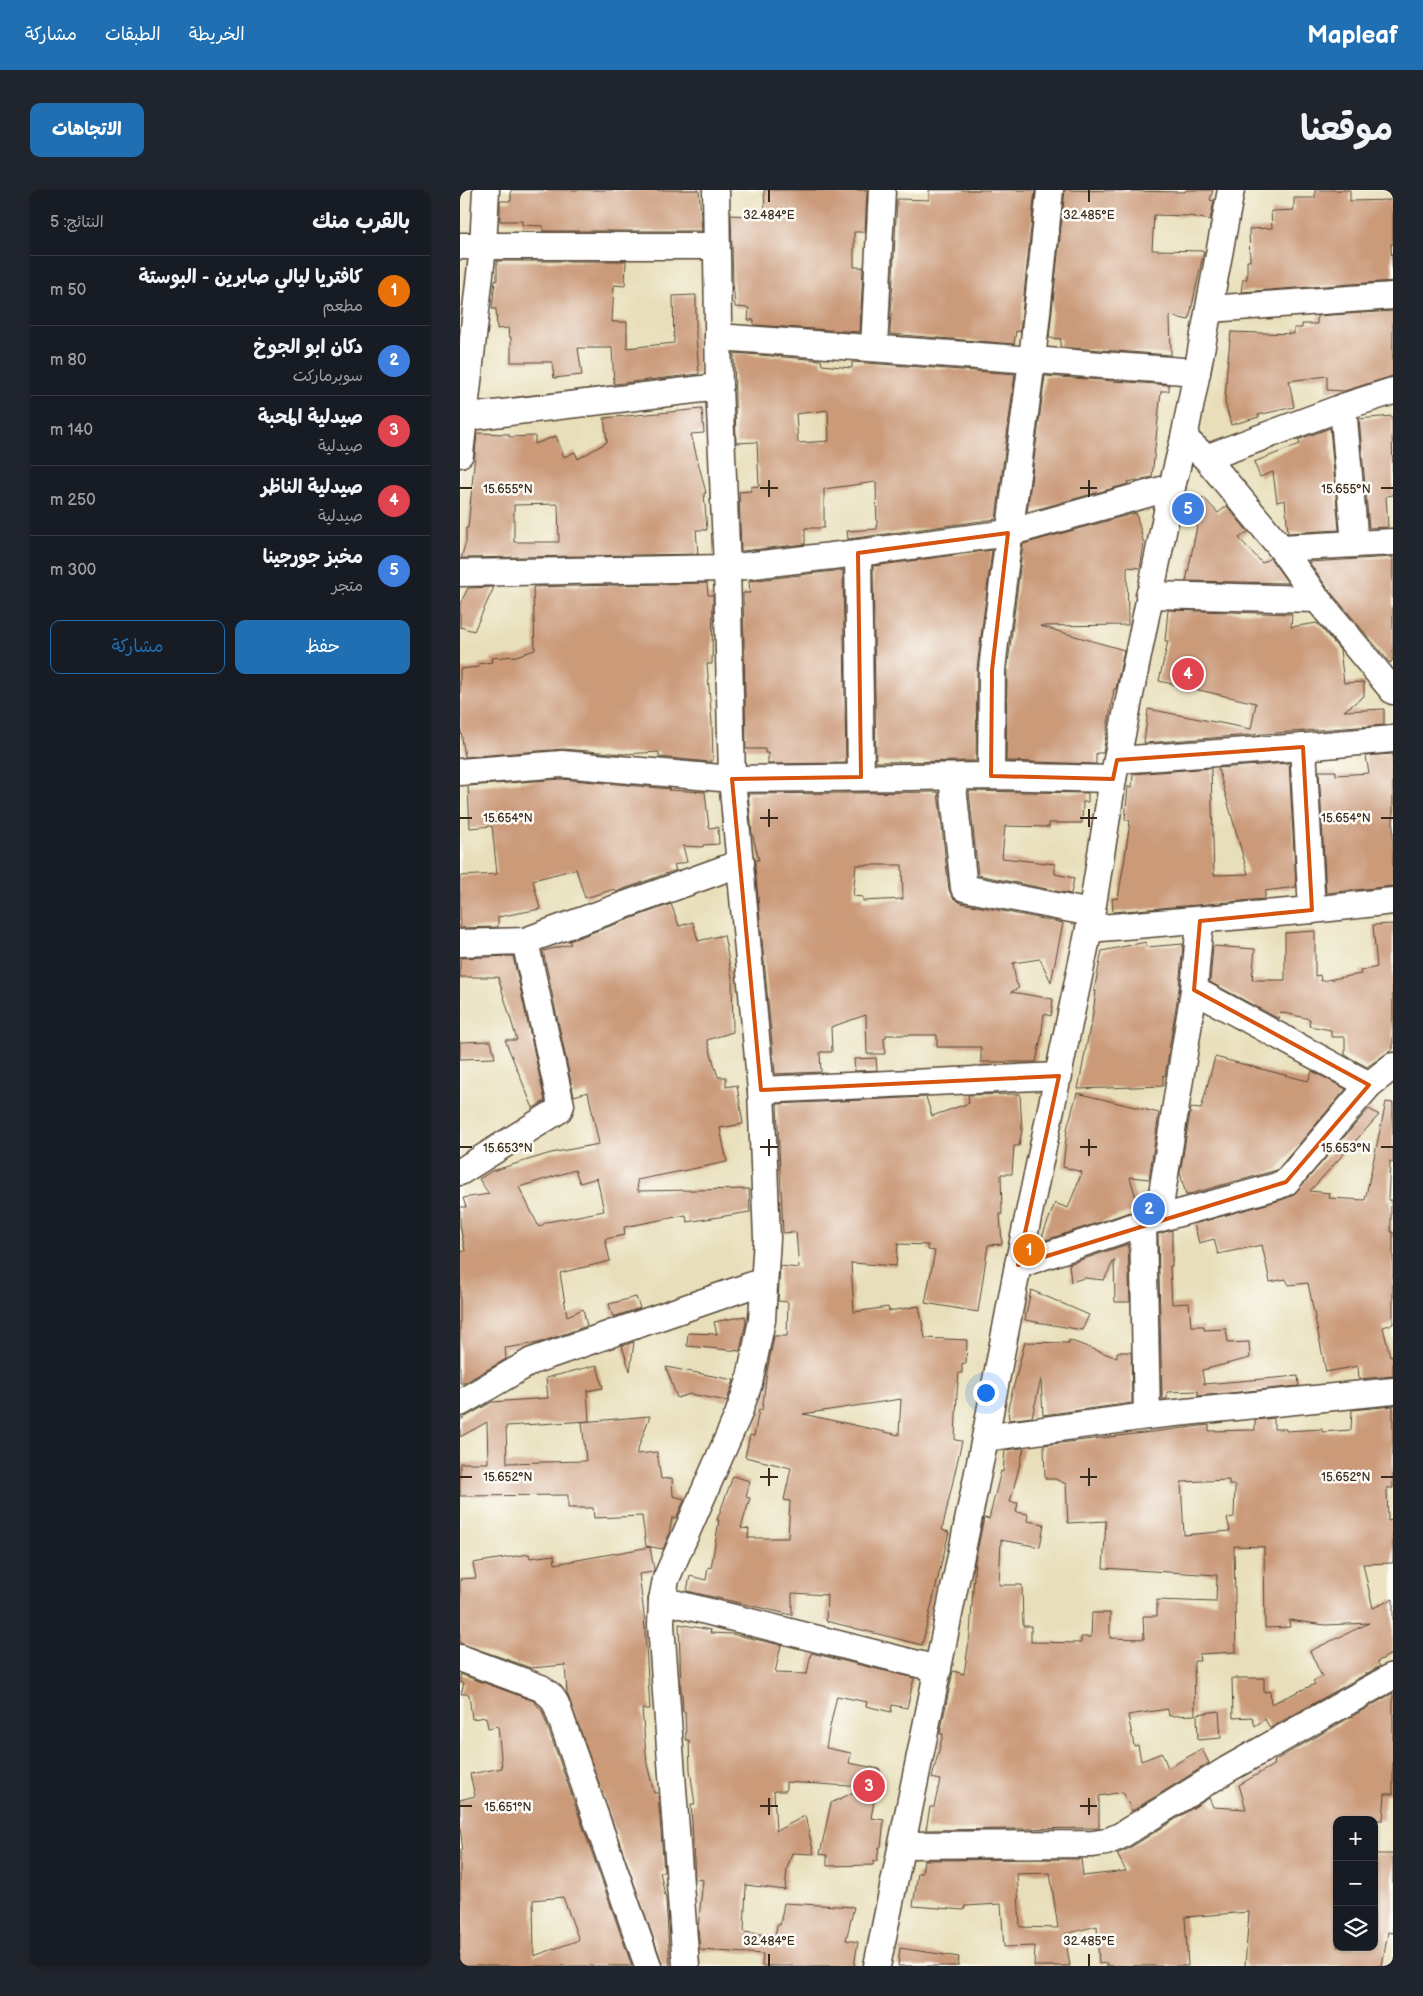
<!DOCTYPE html>
<html lang="ar">
<head>
<meta charset="utf-8">
<style>
  :root { --surface:#171b24; --page:#20242c; --text:#f1f3f6; --muted:#9ea1a6; --line:#363941; --accent:#1f6fb2 }
  body { margin:0; font-family:"Balsamiq Sans","Playpen Sans Arabic",sans-serif; background:var(--page); color:var(--text); direction:rtl }
  .controls { position:absolute; right:15px; bottom:15px; display:grid; overflow:hidden; border-radius:10px; box-shadow:0 1px 4px #0004 }
  .controls button { width:45px; height:45px; display:grid; place-items:center; padding:0; border:0; border-bottom:1px solid var(--line); background:var(--surface); color:var(--text); font:25px sans-serif }
  .you { position:absolute; left:525px; top:1202px; width:18px; height:18px; margin:-12px; border:4px solid #fff; border-radius:50%; background:#1a73e8; box-shadow:0 0 0 8px #1a73e833 }
  .badge { display:grid; place-items:center; width:32px; height:32px; border-radius:50%; background:var(--accent); color:#fff; font-size:16px; font-weight:700 }
  .pin { position:absolute; translate:-50% -50%; border:2px solid #fff; box-shadow:0 1px 5px #0006 }
  .list { margin:0; padding:0; list-style:none }
  h2 { display:flex; justify-content:space-between; align-items:center; height:65px; margin:0; padding:0 20px; font-size:21px }
  h2 small { font-size:16px; font-weight:400; color:var(--muted) }
  .list li { display:grid; grid-template-columns:32px 1fr auto; gap:15px; align-items:center; box-sizing:border-box; height:70px; padding:0 20px; border-top:1px solid var(--line) }
  .list b { display:block; font-size:19px; white-space:nowrap }
  .list p { margin:0; font-size:16px; white-space:nowrap; color:var(--muted) }
  .list em { font-size:16px; font-style:normal; color:var(--muted) }
  .actions { display:flex; gap:10px; padding:15px 20px }
  .actions a { flex:1; padding:11px 0; border:1px solid var(--accent); border-radius:10px; text-align:center; font-size:18px; color:var(--accent) }
  .actions .main { background:var(--accent); color:#fff }
  .icon { flex:none; width:28px; height:28px; fill:none; stroke:currentColor; stroke-width:2; stroke-linecap:round; stroke-linejoin:round }
  .map { position:relative; flex:none; width:933px; height:1776px; overflow:hidden; direction:ltr; border-radius:10px }
  header { display:flex; align-items:center; gap:30px; box-sizing:border-box; height:70px; padding:0 25px; background:var(--accent); color:#fff }
  header strong { font-size:24px }
  nav { display:flex; gap:28px; margin-inline-start:auto; font-size:18px }
  .intro { display:flex; align-items:center; justify-content:space-between; box-sizing:border-box; height:120px; padding:0 30px }
  h1 { margin:0; font-size:35px }
  .button { padding:12px 22px; border-radius:10px; background:var(--accent); color:#fff; font-size:18px; font-weight:700 }
  main { display:flex; gap:30px; padding:0 30px }
  aside { flex:1; background:var(--surface); border-radius:10px; box-shadow:0 1px 4px #0004 }
  .map>svg:first-child { display:block }
</style>
</head>
<body>
<header>
<strong>Mapleaf</strong>
<nav><a>الخريطة</a><a>الطبقات</a><a>مشاركة</a></nav>
</header>
<div class="intro"><h1>موقعنا</h1><a class="button">الاتجاهات</a></div>
<main>
<div class="map">
<svg width="933" height="1776" viewBox="0 0 933 1776">
  <rect width="100%" height="100%" fill="#fdfcf7"/>
  <filter id="ink" filterUnits="userSpaceOnUse"><feTurbulence type="fractalNoise" baseFrequency=".02" numOctaves="2"/><feDisplacementMap in="SourceGraphic" scale="10" xChannelSelector="R" yChannelSelector="G"/><feConvolveMatrix kernelMatrix="1 2 1 2 8 2 1 2 1" color-interpolation-filters="sRGB"/></filter>
  <filter id="wash" filterUnits="userSpaceOnUse"><feTurbulence type="fractalNoise" baseFrequency=".0096" numOctaves="4" result="noise"/><feDisplacementMap in="SourceGraphic" scale="20" xChannelSelector="R" yChannelSelector="G"/><feGaussianBlur stdDeviation="1.12" result="paint"/><feColorMatrix in="noise" values="0 0 0 0 0 0 0 0 0 0 0 0 0 0 0 0 0 1.4 0 .05"/><feComposite in="paint" operator="in"/></filter>
  <g filter="url(#wash)">
    <rect width="100%" height="100%" fill="#e8dfba"/>
    <g id="blocks">
      <g fill="#ca9a79" fill-rule="evenodd">
        <polygon points="51,0 239,0 242,41 83,41 83,36 62,35 62,31 40,31 40,11 51,11"/>
        <polygon points="304,0 407,0 405,42 394,42 394,77 403,77 400,142 294,135 294,130 288,130 289,118 275,117 273,92 271,25 292,26 292,22 305,22"/>
        <polygon points="469,0 575,0 560,142 556,141 554,154 430,144 437,9 469,10"/>
        <polygon points="605,0 725,2 726,0 753,0 750,10 754,11 750,30 729,26 694,25 692,60 744,61 729,130 710,126 711,165 600,157 601,149 589,148"/>
        <polygon points="855,0 890,0 890,11 933,10 933,54 931,54 933,91 781,102 783,89 787,89 787,71 790,71 789,39 812,38 811,21 834,20 834,8 855,8"/>
        <polygon points="37,71 166,71 165,96 154,95 152,132 167,132 167,158 214,153 213,106 236,105 236,146 239,184 154,194 152,158 118,158 122,185 94,188 92,172 51,172 51,147 49,147 48,138 37,139 36,119 32,119 35,90 37,91"/>
        <polygon points="933,121 933,186 884,201 867,200 867,186 829,191 834,217 798,225 799,227 771,235 765,212 767,178 771,142 834,144 834,138 842,138 842,134 857,134 857,126"/>
        <path d="M274,163L361,170L362,175L392,178V172L555,184L536,329L388,349L387,341L417,339L416,292L364,299V338H345V354L281,361L279,302L291,301V297L299,296L297,252L276,253ZM368,220L369,251L338,253L336,224Z"/>
        <polygon points="585,186 709,195 709,201 701,201 692,287 668,292 668,294 567,322"/>
        <path d="M242,219L244,243L231,244L246,303H244L247,340H236L238,364L1,368L6,352V338H8L17,243L49,244V247L75,246V254L96,246L104,267L115,262L118,269L147,252L144,228ZM98,314L99,352H54V315Z"/>
        <polygon points="932,226 933,305 926,306 928,337 909,338 899,229"/>
        <polygon points="870,238 879,340 828,343 825,310 817,312 813,282 800,287 794,272 840,254 838,250"/>
        <polygon points="743,307 758,323 767,316 788,342 779,348 802,373 810,368 828,393 726,391"/>
        <polygon points="676,323 684,354 680,378 667,377 668,435 580,436 664,460 656,499 654,499 643,563 636,563 636,574 546,571 547,481 563,354"/>
        <polygon points="532,360 517,478 516,571 416,572 413,376"/>
        <polygon points="933,367 933,470 930,473 869,400 849,372"/>
        <polygon points="383,380 386,573 308,574 308,563 305,563 305,559 286,559 283,403 290,403 289,391"/>
        <polygon points="247,393 248,405 253,405 252,474 247,474 252,533 253,570 249,572 199,567 199,562 164,564 103,559 5,567 0,535 0,479 19,477 18,474 32,472 31,468 56,466 75,460 73,397"/>
        <polygon points="34,397 14,441 0,437 0,414 8,398"/>
        <polygon points="708,420 832,424 831,437 857,433 880,460 884,493 904,492 904,506 884,521 924,519 924,535 684,553 688,519 791,539 796,513 699,491 708,451 705,451"/>
        <polygon points="933,564 933,696 866,703 859,581 876,581 876,585 909,583 906,566"/>
        <polygon points="829,573 836,697 805,701 805,709 653,722 652,709 658,708 665,667 670,631 665,630 668,596 672,597 673,584 751,578 754,685 788,684 758,578"/>
        <polygon points="102,589 210,599 208,600 245,602 249,638 258,637 259,654 243,655 243,657 223,656 227,672 214,675 216,680 156,702 155,699 125,708 116,679 73,690 80,719 38,727 38,737 0,738 0,686 37,684 32,636 10,638 8,596"/>
        <polygon points="509,601 628,603 628,612 623,612 622,633 589,633 589,637 545,636 542,668 595,674 595,684 614,688 611,704 518,685"/>
        <path d="M478,602L489,700L493,708L501,713L603,733L591,792L580,769L553,773L556,792L559,798L551,802L593,809L591,826L584,824L581,848L576,872H521V857H477V845H426V847L424,848L425,864H407L406,825L371,837L372,862H360L361,882L315,884L295,677V670H299L292,643L288,604ZM396,675H442L443,709L403,711V707L393,706Z"/>
        <path d="M211,714L219,736L233,732L238,751L264,745L272,788L273,842L247,850L258,887H266V897L277,895L283,934L260,938L267,972L177,990L178,1001L289,999L290,1022L227,1032L226,1025L164,1037L165,1045L145,1049L150,1071L100,1083L107,1126L123,1119L127,1136L78,1153L45,1158L46,1169L4,1193H0V1062L5,1061L0,1035V1017H6L3,1008L29,1004L19,989L32,981L91,963L139,954L128,902L114,906L83,761L111,754L109,751ZM115,980L120,993L137,988L144,1021L87,1032L79,1037L59,997Z"/>
        <polygon points="933,734 933,859 907,877 885,865 885,847 871,847 871,840 849,836 850,829 820,822 819,829 750,792 753,756 795,759 792,790 825,790 825,743 855,741 855,786 860,785 861,791 901,784 900,781 917,777 913,735"/>
        <polygon points="686,752 686,757 723,754 719,798 705,886 703,885 703,896 618,899 630,837 631,837 636,801 634,801 642,761"/>
        <polygon points="53,766 85,911 73,918 45,850 57,850 38,787 0,787 0,768"/>
        <polygon points="31,851 35,868 0,869 0,852"/>
        <polygon points="755,867 848,891 852,881 886,899 817,980 726,1005 720,983 731,918 741,919"/>
        <polygon points="416,868 417,880 395,881 394,869"/>
        <polygon points="617,903 699,923 689,989 670,987 679,1019 580,1052 595,1013 608,1018 622,982 603,977 607,939"/>
        <path d="M560,904L562,940L559,956H554L552,984H541L542,1024H540L542,1054L528,1055L518,1122L465,1113L475,1061L468,1060V1055L438,1054L436,1076L391,1073L394,1122L428,1117L429,1121L459,1116L465,1148L507,1150L506,1174L502,1173V1183H499L497,1202L495,1250L502,1251L482,1340L489,1342L462,1455L366,1431L367,1405L332,1403V1425L227,1401L230,1386L246,1390L248,1377L251,1378L259,1330H257L273,1286L290,1291L286,1307L290,1308L281,1338L289,1339L288,1348H328L330,1311L324,1310L331,1278L285,1267L290,1245L294,1246L299,1220H302L307,1182L314,1146H327L328,1112L318,1111L320,1076L339,1078L336,1042L323,1043L317,914L466,907L472,926L509,913L508,905ZM441,1209L439,1245L343,1224Z"/>
        <polygon points="926,912 933,913 933,973 930,971 928,1010 931,1010 931,1042 933,1042 933,1134 923,1137 930,1167 933,1166 933,1186 899,1189 898,1176 866,1182 848,1093 829,1095 826,1089 810,1092 802,1055 758,1064 754,1049 739,1053 734,1034 821,1010 832,1006 909,919 919,925 850,1001 870,1003 869,1008 905,1010"/>
        <polygon points="712,1040 712,1076 710,1076 712,1114 729,1113 731,1136 744,1136 744,1140 766,1139 768,1153 789,1152 790,1168 742,1180 744,1194 838,1186 839,1196 738,1206 738,1201 707,1202 707,1209 702,1209 698,1044"/>
        <polygon points="668,1054 670,1112 655,1112 654,1070 644,1090 624,1088 611,1092 609,1074"/>
        <polygon points="571,1100 629,1125 622,1140 565,1130"/>
        <polygon points="176,1107 180,1118 153,1127 149,1114"/>
        <polygon points="285,1126 286,1132 280,1161 227,1156 228,1143 257,1144 254,1132"/>
        <polygon points="609,1150 657,1168 657,1162 671,1162 672,1213 583,1225 581,1189 572,1227 549,1230 548,1218 565,1152 609,1153"/>
        <polygon points="174,1152 170,1181 162,1156"/>
        <polygon points="137,1175 143,1198 127,1201 129,1231 46,1236 47,1273 126,1271 122,1232 190,1226 176,1264 197,1262 201,1289 212,1288 213,1306 225,1309 216,1328 212,1328 209,1344 203,1359 186,1356 182,1326 134,1328 133,1318 108,1318 108,1305 0,1306 0,1273 28,1273 27,1232 0,1247 0,1230 32,1212 88,1208 86,1188"/>
        <polygon points="206,1177 274,1190 267,1211 230,1204 217,1208"/>
        <path d="M933,1216V1298H927L928,1331L933,1330V1373L903,1374L913,1418L933,1409V1463L917,1472L920,1476L810,1538L805,1529L795,1536L792,1527L773,1528L772,1488H804V1502L810,1501L811,1514L855,1494L853,1491L862,1487L850,1461L909,1433L865,1435L829,1430L830,1437L805,1438L804,1357L774,1356L776,1462L739,1464L740,1471H734L735,1525L709,1526L708,1519L668,1525L674,1556L678,1555L681,1571L702,1563L708,1578L742,1559L749,1573L672,1621L663,1602L639,1606V1638L466,1640L470,1617H474L480,1590L472,1588L483,1544H480L493,1481L504,1484L510,1444L515,1371L520,1347L524,1328L529,1329L541,1281L543,1282L545,1260L564,1258L550,1312L558,1313L556,1322L568,1324L567,1331L584,1334L580,1357L541,1350L539,1395H562L563,1436H571V1452L621,1453V1447H631L632,1423H650V1448L684,1449L683,1426H697V1410L756,1412L757,1385L643,1378L646,1331L608,1333L606,1294L595,1289H585L584,1255L749,1235V1241L795,1240V1230L814,1228V1239H826V1241L862,1239V1242L891,1240L892,1220ZM769,1290V1295H775L774,1327L767,1328L770,1341L724,1345L721,1292Z"/>
        <polygon points="190,1357 194,1379 193,1382 179,1384 184,1425 190,1519 182,1519 187,1574 194,1603 198,1603 204,1682 200,1682 206,1710 210,1776 203,1776 107,1503 105,1475 71,1478 0,1453 0,1389 16,1388 13,1373 69,1364 70,1368 94,1365 95,1374"/>
        <polygon points="219,1434 251,1440 250,1443 272,1444 321,1455 315,1483 347,1484 351,1463 454,1488 447,1518 432,1515 431,1522 406,1516 407,1512 377,1506 369,1541 366,1558 391,1563 389,1573 420,1579 411,1628 424,1630 421,1657 419,1657 417,1671 414,1670 413,1675 367,1676 367,1665 360,1664 371,1613 405,1597 326,1592 326,1601 314,1601 316,1641 345,1626 354,1664 332,1663 327,1679 325,1700 286,1695 284,1742 315,1746 317,1735 320,1735 324,1713 394,1717 386,1750 398,1752 394,1776 302,1776 303,1764 240,1760 238,1738 243,1690 235,1689 231,1614 235,1614 230,1580 229,1550 226,1550 225,1522 223,1522 222,1502 221,1502"/>
        <path d="M0,1484L74,1511L82,1521L172,1776H0V1661L3,1660L0,1638V1610L15,1606L10,1584L42,1578L38,1536L28,1538L26,1527L12,1529L9,1504H1L4,1493L0,1492ZM103,1707L119,1750L74,1766L73,1710Z"/>
        <path d="M933,1503V1604H925L923,1630H877V1757H914V1664H933V1743L928,1742L922,1776H785L789,1722L725,1727L728,1776H647V1773L639,1774L637,1736L605,1744L610,1776H574L575,1756L544,1757L541,1714L505,1716L504,1720L453,1716L458,1683H462L464,1670L621,1669L623,1686L666,1681L657,1664L668,1659L749,1608L753,1617L786,1619L779,1595L815,1574L814,1571L826,1564ZM590,1683L598,1738L560,1737L557,1684Z"/>
        <polygon points="759,1521 761,1548 738,1550 737,1524"/>
        <polygon points="440,1758 499,1767 498,1776 438,1776"/>
      </g>
    </g>
  </g>
  <g filter="url(#ink)">
    <use href="#blocks" fill-opacity="0" stroke="#554535" stroke-width="1"/>
    <g fill="none" stroke-linecap="round" stroke-linejoin="round">
      <defs>
        <g id="minor">
          <polyline points="0,56 256,56"/>
          <polyline points="749,119 933,106"/>
          <polyline points="258,147 737,182"/>
          <polyline points="414,158 422,0"/>
          <polyline points="883,217 895,354"/>
          <polyline points="0,228 259,197"/>
          <polyline points="724,248 746,268 821,358 857,409 933,501"/>
          <polyline points="0,264 23,57 26,0"/>
          <polyline points="746,268 883,217 933,201"/>
          <polyline points="821,358 933,352"/>
          <polyline points="398,363 401,587"/>
          <polyline points="0,383 267,378 398,363 548,343 712,297"/>
          <polyline points="689,405 857,409"/>
          <polyline points="843,557 852,720"/>
          <polyline points="657,570 843,557 933,549"/>
          <polyline points="0,582 102,574 272,589 531,586 653,589"/>
          <polyline points="531,586 532,480 535,453 572,170 590,0"/>
          <polyline points="492,587 504,698 631,723"/>
          <polyline points="629,739 852,720 933,711"/>
          <polyline points="0,753 65,751 281,673"/>
          <polyline points="734,800 909,895"/>
          <polyline points="301,900 599,886"/>
          <polyline points="0,982 99,920 101,915 65,751"/>
          <polyline points="698,1029 734,800 740,731"/>
          <polyline points="683,1033 687,1226"/>
          <polyline points="558,1075 683,1033 817,996 826,992 909,895 933,876"/>
          <polyline points="0,1213 72,1171 304,1091"/>
          <polyline points="525,1248 687,1226 933,1201"/>
          <polyline points="202,1410 478,1479"/>
          <polyline points="0,1468 81,1498 91,1506 96,1514 188,1776"/>
          <polyline points="443,1655 633,1654 646,1652 660,1646 768,1579 933,1486"/>
          <polyline points="226,1776 201,1435 202,1410 206,1389 278,1225 289,1193 302,1130 307,1048 301,900 272,589 267,378 259,197 256,0"/>
          <polyline points="417,1776 525,1248 558,1075 629,739 653,589 712,297 724,248 737,182 771,0"/>
        </g>
      </defs>
      <use href="#minor" stroke="#554535" stroke-width="29"/>
      <use href="#minor" stroke="#fff" stroke-width="26"/>
    </g>
  </g>
  <path fill="none" stroke="#d7540e" stroke-width="4" stroke-linejoin="round" d="M548,343L532,480L531,586L653,589L657,570L843,557L852,720L740,731L734,800L909,895L826,992L558,1075L599,886L301,900L272,589L401,587L398,363Z"/>
  <path fill="none" stroke="#3b2a1e" stroke-width="2" d="M309,0V12M629,0V12M309,290V307M629,290V307M0,298H12M300,298H318M620,298H637M921,298H933M309,619V637M629,619V637M0,628H12M300,628H318M620,628H637M921,628H933M309,949V966M629,949V966M0,957H12M300,957H318M620,957H637M921,957H933M309,1278V1296M629,1278V1296M0,1287H12M300,1287H318M620,1287H637M921,1287H933M309,1608V1625M629,1608V1625M0,1616H12M300,1616H318M620,1616H637M309,1764V1776M629,1764V1776"/>
  <g font-size="12" text-anchor="middle" fill="#3b2a1e" stroke="#fdfcf7" stroke-width="5" stroke-linejoin="round" paint-order="stroke">
    <text x="309" y="29">32.484°E</text>
    <text x="629" y="29">32.485°E</text>
    <text x="48" y="303">15.655°N</text>
    <text x="886" y="303">15.655°N</text>
    <text x="48" y="632">15.654°N</text>
    <text x="886" y="632">15.654°N</text>
    <text x="48" y="962">15.653°N</text>
    <text x="886" y="962">15.653°N</text>
    <text x="48" y="1291">15.652°N</text>
    <text x="886" y="1291">15.652°N</text>
    <text x="48" y="1621">15.651°N</text>
    <text x="309" y="1755">32.484°E</text>
    <text x="629" y="1755">32.485°E</text>
  </g>
</svg>
<div class="controls">
<button>+</button>
<button>−</button>
<button><svg class="icon" aria-label="layers" viewBox="0 0 24 24"><path d="M12 4l9 5-9 5-9-5zM3 14l9 5 9-5"/></svg></button>
</div>
<div class="you"></div>
<div class="pin badge" style="left:569px;top:1060px;background:#e8710a">1</div>
<div class="pin badge" style="left:689px;top:1019px;background:#3f7fe0">2</div>
<div class="pin badge" style="left:409px;top:1596px;background:#e0444e">3</div>
<div class="pin badge" style="left:728px;top:484px;background:#e0444e">4</div>
<div class="pin badge" style="left:728px;top:319px;background:#3f7fe0">5</div>
</div>
<aside>
<h2>بالقرب منك<small>النتائج: 5</small></h2>
<ul class="list">
<li><span class="badge" style="background:#e8710a">1</span><div><b>كافتريا ليالي صابرين - البوستة</b><p>مطعم</p></div><em>50 m</em></li>
<li><span class="badge" style="background:#3f7fe0">2</span><div><b>دكان ابو الجوخ</b><p>سوبرماركت</p></div><em>80 m</em></li>
<li><span class="badge" style="background:#e0444e">3</span><div><b>صيدلية المحبة</b><p>صيدلية</p></div><em>140 m</em></li>
<li><span class="badge" style="background:#e0444e">4</span><div><b>صيدلية الناظر</b><p>صيدلية</p></div><em>250 m</em></li>
<li><span class="badge" style="background:#3f7fe0">5</span><div><b>مخبز جورجينا</b><p>متجر</p></div><em>300 m</em></li>
</ul>
<div class="actions"><a class="main">حفظ</a><a>مشاركة</a></div>
</aside>
</main>
</body>
</html>
